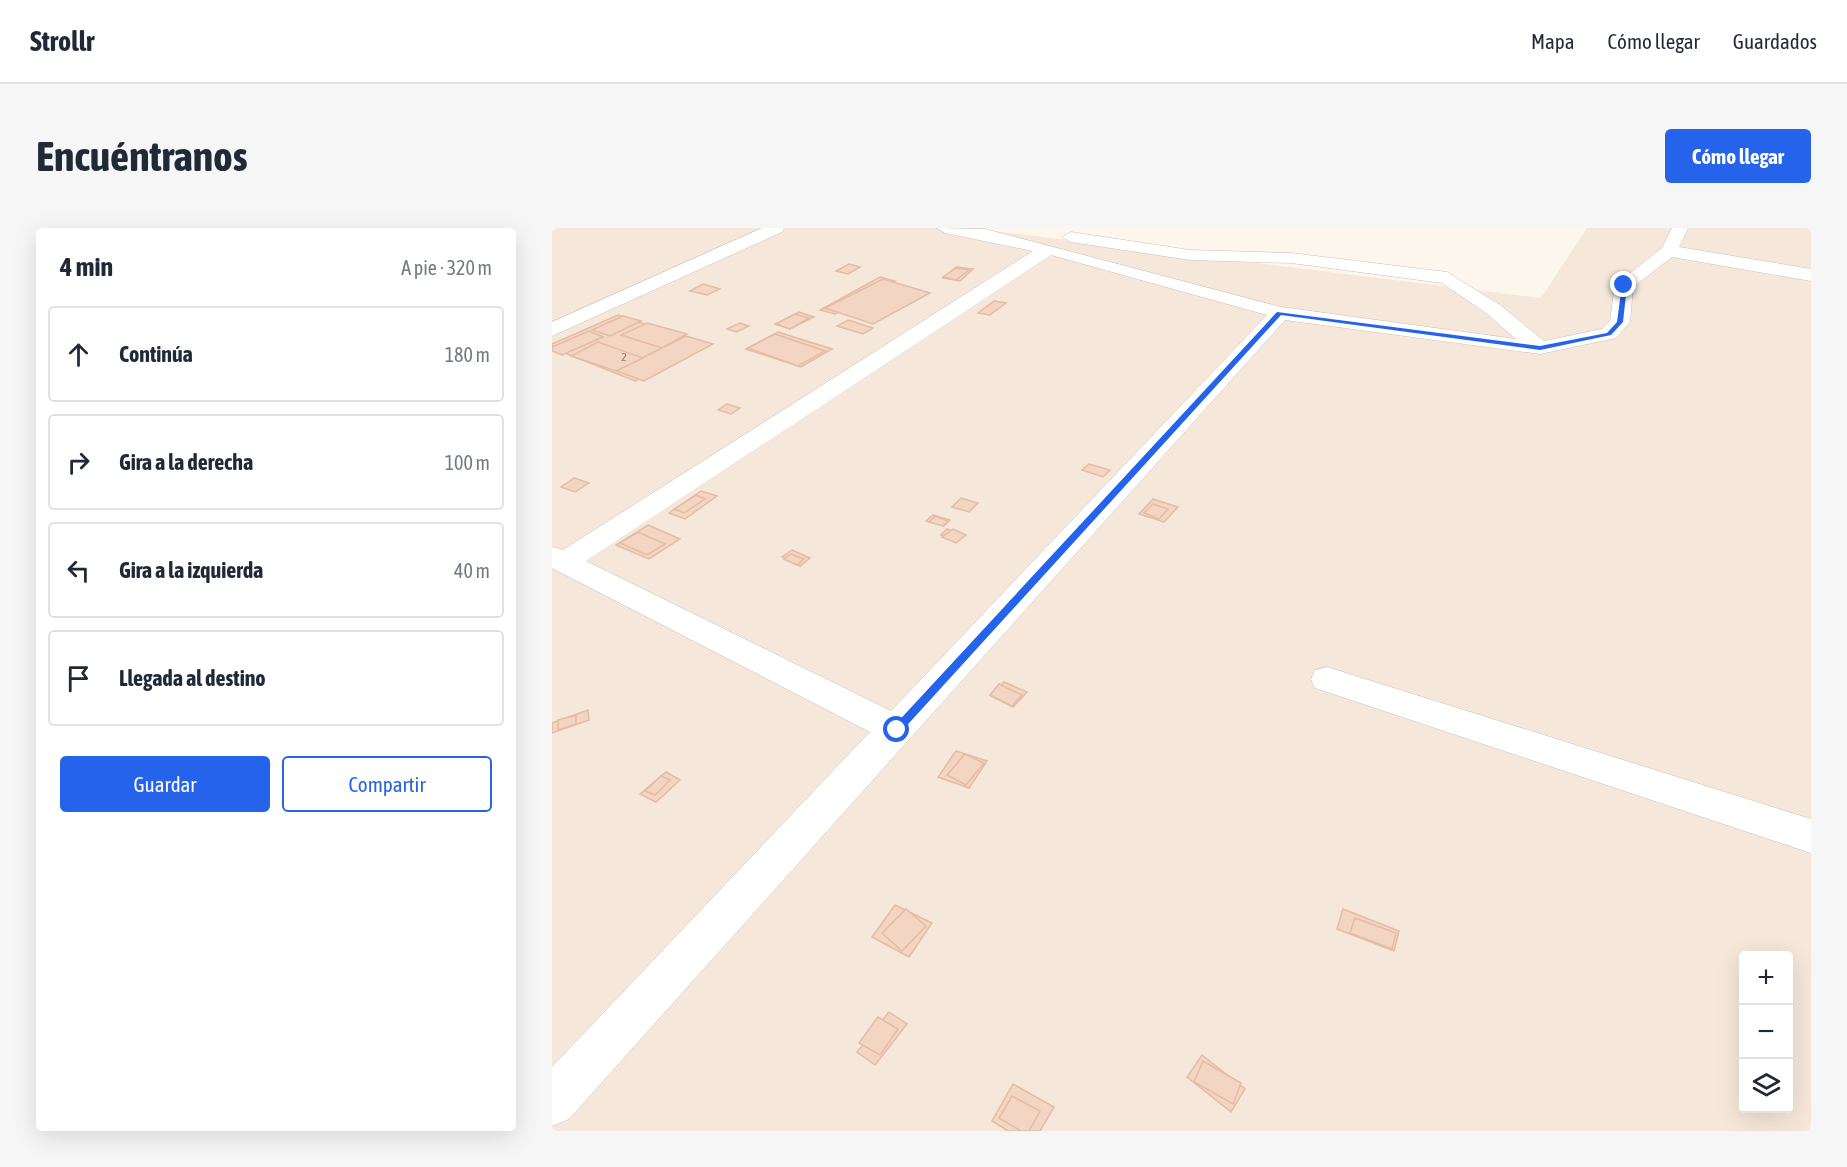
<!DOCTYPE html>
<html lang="es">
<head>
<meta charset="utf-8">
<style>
  :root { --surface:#fff; --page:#f6f6f7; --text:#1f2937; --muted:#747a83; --line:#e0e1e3; --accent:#2563eb }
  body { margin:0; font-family:"Asap Condensed",sans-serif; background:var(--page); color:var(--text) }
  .controls { position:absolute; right:18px; bottom:18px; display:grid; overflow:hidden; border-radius:6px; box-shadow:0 6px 24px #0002 }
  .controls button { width:54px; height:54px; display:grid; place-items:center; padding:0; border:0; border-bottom:2px solid var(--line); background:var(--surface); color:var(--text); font:30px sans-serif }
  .stop { position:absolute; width:18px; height:18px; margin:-14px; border:4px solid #2563eb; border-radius:50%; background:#fff }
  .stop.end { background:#2563eb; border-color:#fff; box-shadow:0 2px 6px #0008 }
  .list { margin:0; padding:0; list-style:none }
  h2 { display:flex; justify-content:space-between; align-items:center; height:78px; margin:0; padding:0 24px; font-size:26px }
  h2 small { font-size:20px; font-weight:400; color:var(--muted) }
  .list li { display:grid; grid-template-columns:39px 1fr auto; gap:18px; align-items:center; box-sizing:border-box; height:96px; margin:0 12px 12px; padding:0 12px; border:2px solid var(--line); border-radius:6px }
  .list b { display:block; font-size:22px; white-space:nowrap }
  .list em { font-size:20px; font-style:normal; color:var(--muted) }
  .actions { display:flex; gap:12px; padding:18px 24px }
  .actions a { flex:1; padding:14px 0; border:2px solid var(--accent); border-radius:6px; text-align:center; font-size:21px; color:var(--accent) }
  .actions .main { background:var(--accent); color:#fff }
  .icon { flex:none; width:33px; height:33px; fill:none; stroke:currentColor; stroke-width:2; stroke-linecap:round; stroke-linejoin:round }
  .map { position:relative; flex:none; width:1259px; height:903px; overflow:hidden; border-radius:6px }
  header { display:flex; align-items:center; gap:36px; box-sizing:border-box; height:84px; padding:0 30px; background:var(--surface); border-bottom:2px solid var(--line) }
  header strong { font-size:28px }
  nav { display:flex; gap:33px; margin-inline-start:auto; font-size:21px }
  .intro { display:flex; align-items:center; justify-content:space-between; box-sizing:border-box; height:144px; padding:0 36px }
  h1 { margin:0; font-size:42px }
  .button { padding:15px 27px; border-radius:6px; background:var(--accent); color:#fff; font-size:21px; font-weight:700 }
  main { display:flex; gap:36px; padding:0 36px }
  aside { flex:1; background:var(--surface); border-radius:6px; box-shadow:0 6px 24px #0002 }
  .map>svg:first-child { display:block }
</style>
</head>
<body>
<header>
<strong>Strollr</strong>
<nav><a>Mapa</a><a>Cómo llegar</a><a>Guardados</a></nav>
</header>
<div class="intro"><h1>Encuéntranos</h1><a class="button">Cómo llegar</a></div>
<main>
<aside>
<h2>4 min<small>A pie · 320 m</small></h2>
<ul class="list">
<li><svg class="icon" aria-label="ahead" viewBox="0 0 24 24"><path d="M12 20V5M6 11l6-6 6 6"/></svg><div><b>Continúa</b></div><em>180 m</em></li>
<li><svg class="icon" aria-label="right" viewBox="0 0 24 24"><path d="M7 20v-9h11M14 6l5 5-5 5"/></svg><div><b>Gira a la derecha</b></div><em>100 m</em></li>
<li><svg class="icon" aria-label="left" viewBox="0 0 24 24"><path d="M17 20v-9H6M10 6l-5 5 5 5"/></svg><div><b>Gira a la izquierda</b></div><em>40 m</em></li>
<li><svg class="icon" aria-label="arrive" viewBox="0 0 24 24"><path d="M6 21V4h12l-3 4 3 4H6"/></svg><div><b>Llegada al destino</b></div></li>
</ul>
<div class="actions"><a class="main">Guardar</a><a>Compartir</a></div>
</aside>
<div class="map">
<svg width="1259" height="903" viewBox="0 0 1259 903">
  <rect width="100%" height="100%" fill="#fdf6ec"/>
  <path fill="#f5e8da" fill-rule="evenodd" d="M0,0H417L989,70L1035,0H1259V903H0ZM1192,728H1236V880H1192Z"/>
  <g fill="#f3d5c3" stroke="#e6bba3" stroke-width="1.5">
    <polygon points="297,36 308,39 296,46 284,43"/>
    <polygon points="404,39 421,41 408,53 391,50"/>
    <polygon points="404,40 417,42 404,52 391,49"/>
    <polygon points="328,49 343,53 283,86 268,82"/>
    <polygon points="331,51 378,65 321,96 273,80"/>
    <polygon points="151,56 168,61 155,67 138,63"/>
    <polygon points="442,73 454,75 438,87 426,85"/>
    <polygon points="247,84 262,89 238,101 223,96"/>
    <polygon points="243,86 257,90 238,101 224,96"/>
    <polygon points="66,87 154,117 83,153 0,120 0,116"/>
    <polygon points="71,88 89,93 58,108 40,102"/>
    <polygon points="296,92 321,100 311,106 285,98"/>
    <polygon points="95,95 135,106 110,120 69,107"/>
    <polygon points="188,95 197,98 184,104 175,101"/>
    <polygon points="37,103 51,109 10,127 0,123 0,119"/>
    <polygon points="226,104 280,121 249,139 194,121"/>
    <polygon points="223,106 273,123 246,138 196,120"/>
    <polygon points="134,108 161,116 92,153 64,143"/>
    <polygon points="46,114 91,130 64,143 19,128"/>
    <polygon points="175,176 188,180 179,186 166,182"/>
    <polygon points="537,236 558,242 551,249 530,242"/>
    <polygon points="22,250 37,255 23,264 9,259"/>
    <polygon points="149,263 165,268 133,291 117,285"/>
    <polygon points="144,267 153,271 132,285 122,281"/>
    <polygon points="409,270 426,275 417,284 400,279"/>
    <polygon points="601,271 626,279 612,294 587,286"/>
    <polygon points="601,276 616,281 607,291 592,285"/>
    <polygon points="381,287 398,292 392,298 374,293"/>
    <polygon points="383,288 396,293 391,298 377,294"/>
    <polygon points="96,297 128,311 97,331 64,317"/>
    <polygon points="395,301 407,306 401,312 389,307"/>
    <polygon points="401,301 414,307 404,315 390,309"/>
    <polygon points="86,304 113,316 95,327 68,315"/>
    <polygon points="240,322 258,330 248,338 230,329"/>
    <polygon points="239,326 252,331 245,337 232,331"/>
    <polygon points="452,454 475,464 461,479 439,468"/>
    <polygon points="447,456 470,467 460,478 438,467"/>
    <polygon points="36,482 37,492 0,505 0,495"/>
    <polygon points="24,487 24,496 6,502 6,492"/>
    <polygon points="404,523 435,533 417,560 386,549"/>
    <polygon points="413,526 432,535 414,557 395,547"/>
    <polygon points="114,544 128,552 104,574 88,566"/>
    <polygon points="109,548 118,552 103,567 93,563"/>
    <polygon points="343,677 380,695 357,729 320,709"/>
    <polygon points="354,681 374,698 350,723 330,705"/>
    <polygon points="791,681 847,703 842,723 785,701"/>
    <polygon points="803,690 844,705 840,721 798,705"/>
    <polygon points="337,784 355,796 323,837 305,824"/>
    <polygon points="326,789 346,801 328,827 307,815"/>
    <polygon points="650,827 693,861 679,884 635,849"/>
    <polygon points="651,833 689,855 681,876 642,854"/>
    <polygon points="461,856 502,879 488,903 456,903 440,893"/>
    <polygon points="460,868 488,883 477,903 469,903 447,890"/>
  </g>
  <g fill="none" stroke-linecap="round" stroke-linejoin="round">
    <defs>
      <g id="minor">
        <polygon points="210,0 232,0 230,4 0,108 0,94"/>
        <path d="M385,0L433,1L729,79L964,111L934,85L890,55L739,35L638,32L519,14L510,9L519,4L638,22L739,25L895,44L948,77L992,113L1050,101L1058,93L1063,57L1110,20L1120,0H1136L1127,19L1259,41V53L1120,29L1081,59L1078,94L1064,110L988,126L733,92L17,891L0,898V839L318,504L0,340V319L11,322L481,23L393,5ZM499,27L715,87L339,483L34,333Z"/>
        <polygon points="775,439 1259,591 1259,625 763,460 759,451 763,442"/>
      </g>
    </defs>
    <use href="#minor" stroke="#d1beb0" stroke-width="1"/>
    <use href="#minor" fill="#fff" fill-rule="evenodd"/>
  </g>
  <polygon fill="#2563eb" points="1072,55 1075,57 1071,94 1059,107 988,122 729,87 348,505 341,505 341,499 725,84 988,118 1055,105 1065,94 1070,57"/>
  <g text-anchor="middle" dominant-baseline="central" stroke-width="4.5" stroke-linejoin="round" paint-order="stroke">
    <g font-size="12" fill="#987a6a">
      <text x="72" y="129">2</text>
    </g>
  </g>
</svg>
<div class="controls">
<button>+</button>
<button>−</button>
<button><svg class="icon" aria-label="layers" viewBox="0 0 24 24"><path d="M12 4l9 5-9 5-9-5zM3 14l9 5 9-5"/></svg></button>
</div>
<div class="stop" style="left:345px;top:502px"></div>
<div class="stop end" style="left:1072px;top:57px"></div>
</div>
</main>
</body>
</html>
